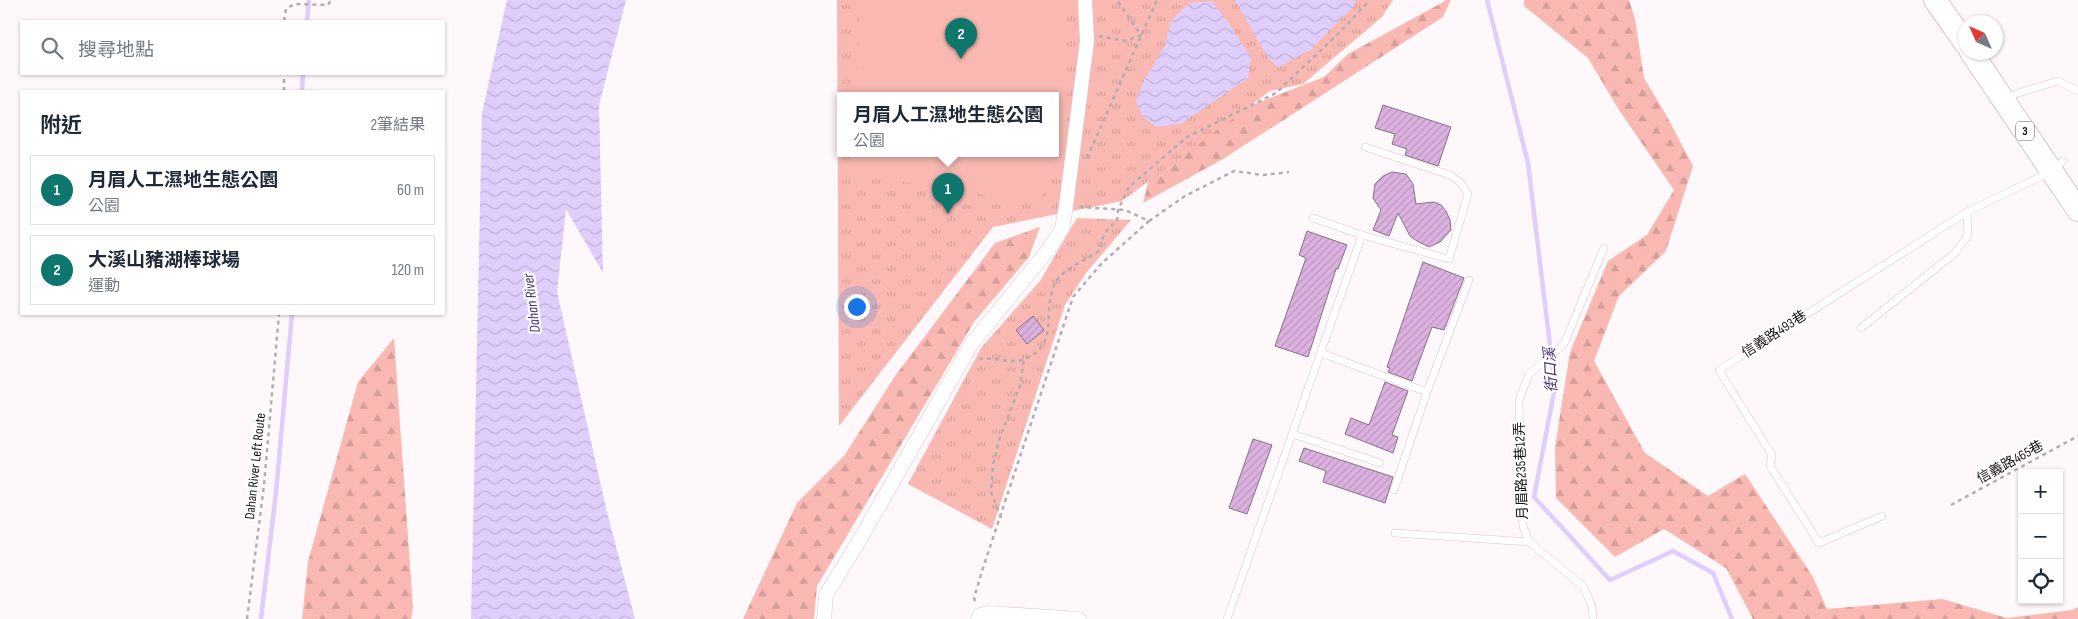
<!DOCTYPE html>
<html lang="zh-TW">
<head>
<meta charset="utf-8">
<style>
  :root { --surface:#fff; --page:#f6f6f7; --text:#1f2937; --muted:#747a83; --line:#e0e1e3; --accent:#0f766e }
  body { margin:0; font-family:"Sofia Sans Condensed","Noto Sans TC",sans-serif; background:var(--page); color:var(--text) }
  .controls { position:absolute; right:15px; bottom:15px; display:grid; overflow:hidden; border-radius:0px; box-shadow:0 1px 4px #0004 }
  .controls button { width:45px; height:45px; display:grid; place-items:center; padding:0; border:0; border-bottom:1px solid var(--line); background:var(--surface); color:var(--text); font:25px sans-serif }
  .compass { position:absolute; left:1958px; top:15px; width:45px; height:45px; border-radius:50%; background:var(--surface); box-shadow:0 1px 4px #0004; rotate:315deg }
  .you { position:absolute; left:856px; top:306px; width:18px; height:18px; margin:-12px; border:4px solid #fff; border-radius:50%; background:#1a73e8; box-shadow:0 0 0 8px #1a73e833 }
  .badge { display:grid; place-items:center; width:32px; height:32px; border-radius:50%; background:var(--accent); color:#fff; font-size:16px; font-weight:700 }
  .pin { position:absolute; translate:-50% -41px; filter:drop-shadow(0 1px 2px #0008) }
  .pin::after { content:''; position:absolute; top:26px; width:18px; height:15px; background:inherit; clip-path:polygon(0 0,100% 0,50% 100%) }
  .popup { position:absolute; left:837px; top:92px; width:222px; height:65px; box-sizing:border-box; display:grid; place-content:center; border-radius:0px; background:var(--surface); filter:drop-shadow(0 1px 4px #0005); font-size:16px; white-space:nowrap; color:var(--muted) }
  .popup b { font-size:19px; color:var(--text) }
  .popup::after { content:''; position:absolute; left:50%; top:100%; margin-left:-10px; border:10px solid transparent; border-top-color:var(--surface) }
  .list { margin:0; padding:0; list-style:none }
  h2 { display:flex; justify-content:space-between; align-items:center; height:65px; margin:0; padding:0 20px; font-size:21px }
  h2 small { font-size:16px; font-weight:400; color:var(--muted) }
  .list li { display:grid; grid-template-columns:32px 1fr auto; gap:15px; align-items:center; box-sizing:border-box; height:70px; margin:0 10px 10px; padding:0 10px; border:1px solid var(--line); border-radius:0px }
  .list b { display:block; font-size:19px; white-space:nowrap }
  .list p { margin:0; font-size:16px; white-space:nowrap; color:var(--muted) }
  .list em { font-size:16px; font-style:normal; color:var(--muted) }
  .icon { flex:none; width:28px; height:28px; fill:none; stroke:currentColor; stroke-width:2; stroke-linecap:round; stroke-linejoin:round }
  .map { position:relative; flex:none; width:2078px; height:619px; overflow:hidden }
  .search { position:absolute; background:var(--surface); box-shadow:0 1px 4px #0004; left:20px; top:20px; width:425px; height:55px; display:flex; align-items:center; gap:12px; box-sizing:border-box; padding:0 18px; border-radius:0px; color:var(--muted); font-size:19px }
  .panel { position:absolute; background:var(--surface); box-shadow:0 1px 4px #0004; left:20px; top:90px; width:425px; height:225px; border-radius:0px }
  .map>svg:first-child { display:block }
</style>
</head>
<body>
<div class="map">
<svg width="2078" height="619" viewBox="0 0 2078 619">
  <defs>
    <pattern id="forest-firs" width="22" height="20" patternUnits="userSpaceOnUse" patternTransform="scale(1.25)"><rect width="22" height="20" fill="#f9b9b2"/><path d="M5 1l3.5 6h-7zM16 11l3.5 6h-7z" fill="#d59e98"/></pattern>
    <pattern id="park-tufts" width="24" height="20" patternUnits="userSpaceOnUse" patternTransform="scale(1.25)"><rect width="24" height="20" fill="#f9b9b2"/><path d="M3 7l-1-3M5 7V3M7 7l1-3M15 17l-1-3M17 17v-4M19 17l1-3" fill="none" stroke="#d59e98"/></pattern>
    <pattern id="water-waves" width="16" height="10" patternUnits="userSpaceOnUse" patternTransform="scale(1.25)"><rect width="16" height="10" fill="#dfcefb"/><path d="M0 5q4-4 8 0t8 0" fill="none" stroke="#bfb0d6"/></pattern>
    <pattern id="building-hatch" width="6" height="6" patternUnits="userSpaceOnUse" patternTransform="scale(1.25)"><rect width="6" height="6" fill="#dcb1e0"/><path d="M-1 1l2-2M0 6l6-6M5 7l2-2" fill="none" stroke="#bc97bf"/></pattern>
  </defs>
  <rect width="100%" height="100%" fill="#fef8fb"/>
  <g fill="url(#forest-firs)">
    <polygon points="1447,0 1451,0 1443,17 1223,159 1143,203 1150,175 1219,118 1324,77 1348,54"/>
    <polygon points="1524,0 1629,0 1635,19 1644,78 1665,113 1693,166 1666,251 1619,296 1594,361 1645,453 1708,496 1745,474 1813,577 1827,609 1942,599 2007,618 2072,610 2078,607 2078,619 1753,619 1726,568 1664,529 1615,557 1556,498 1555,447 1570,352 1608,261 1647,235 1674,190 1619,110 1588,58 1524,6"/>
    <polygon points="1040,227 1029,257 974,322 817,586 814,619 743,619 797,503 844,456 895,376 995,243"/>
    <polygon points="394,338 413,608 411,619 302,619 308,562 358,382"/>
  </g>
  <g fill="url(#park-tufts)" fill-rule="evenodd">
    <path d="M837,0H1393L1382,17L1303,84L1270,91L1122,201L993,227L839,426ZM840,95H1056V153H840Z"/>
    <polygon points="1077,218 1131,220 1086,273 1065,305 992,529 908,484 981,348 1040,281"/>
  </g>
  <polygon fill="#f9b9b2" points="859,0 1064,0 1064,118 1048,190 1035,203 856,174 856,153 1056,153 1056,95 857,95"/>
  <g fill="url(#water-waves)">
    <polygon points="507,0 626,0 599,105 603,273 566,209 557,292 606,508 635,619 471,619 482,113"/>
    <polygon points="1235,0 1355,0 1354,6 1309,51 1278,67 1268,58"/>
    <polygon points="1212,1 1228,22 1251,58 1248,78 1182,123 1157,127 1143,117 1136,102 1142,84 1165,46 1171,21 1189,3"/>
  </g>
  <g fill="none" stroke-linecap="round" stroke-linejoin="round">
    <g stroke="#dfcefb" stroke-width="4.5">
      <polyline points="1487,0 1528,163 1555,387 1534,497 1610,580 1673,551 1713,573 1732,619"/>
      <polyline points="307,21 309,0"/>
      <polyline points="302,91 303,74"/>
      <polyline points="261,619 276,492 292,314"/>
    </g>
  </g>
  <g fill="url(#building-hatch)" stroke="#847286">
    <polygon points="1383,105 1451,127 1438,166 1405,155 1407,149 1392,144 1395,134 1375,128"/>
    <polygon points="1392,172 1406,174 1413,184 1416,204 1434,202 1441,205 1446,211 1450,220 1451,230 1440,242 1429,247 1417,241 1410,236 1398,213 1389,236 1373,230 1381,210 1373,198 1375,184 1383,176"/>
    <polygon points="1307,231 1347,245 1338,269 1336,269 1308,357 1275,346 1306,258 1299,255"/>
    <polygon points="1423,262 1464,278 1444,330 1432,327 1412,381 1388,372 1390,368 1387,367"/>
    <polygon points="1033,316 1044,330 1027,344 1016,330"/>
    <polygon points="1385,382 1408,391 1392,435 1398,437 1393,453 1345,434 1351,418 1369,425"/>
    <polygon points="1253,439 1272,445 1247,514 1229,508"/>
    <polygon points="1304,448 1393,477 1385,503 1323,482 1326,471 1299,461"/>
  </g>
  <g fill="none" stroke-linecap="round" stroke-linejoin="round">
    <defs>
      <g id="service">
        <polyline points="2007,100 2015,94 2058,81 2078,91"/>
        <polyline points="1362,235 1449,259 1468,194 1462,184 1450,175 1365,147"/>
        <polyline points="1861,328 1955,253 1968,235 1967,212"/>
        <polyline points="1321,353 1427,392 1469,280"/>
        <polyline points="1293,434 1380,463"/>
        <polyline points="1394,490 1427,392"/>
        <polyline points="1882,516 1819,543 1770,466 1772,455 1719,370 1967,212 2052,171 2063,161"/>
        <polyline points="1395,533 1529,542"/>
        <polyline points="1227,619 1362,235 1313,218"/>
        <polyline points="1593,619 1592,606 1583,586 1529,542 1523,526 1521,509 1519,400 1529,374 1564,344 1604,248"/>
      </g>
      <g id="minor">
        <polyline points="824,619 826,595 859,541 972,343 1049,249 1062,229 1066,206 1087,41 1085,0"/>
        <polyline points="978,619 980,615 988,613 1079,619"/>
      </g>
      <g id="primary">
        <polyline points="1935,0 1966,44"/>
        <polyline points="1971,52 2078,210"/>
      </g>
    </defs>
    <use href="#service" stroke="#dec2d1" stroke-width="8"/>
    <use href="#minor" stroke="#dec2d1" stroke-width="15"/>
    <use href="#primary" stroke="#dec2d1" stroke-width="24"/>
    <g stroke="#b3acb0" stroke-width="2.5" stroke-dasharray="4 4" stroke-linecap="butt">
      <polyline points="284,21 286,9 294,4 328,5 331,0"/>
      <polyline points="1099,36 1126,41 1141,35 1117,0"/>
      <polyline points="284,91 284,74"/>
      <polyline points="1087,158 1157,0"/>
      <polyline points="1149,221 1185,196 1234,171 1263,175 1289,172"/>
      <path d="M979,359C994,356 1009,365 1025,359C1059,344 1043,315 1053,288C1059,269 1086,261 1100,250C1102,236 1106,229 1117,221L1118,210L1129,187L1187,137L1276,93L1342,30L1366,4L1367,0"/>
      <polyline points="1951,505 2078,436"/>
      <polyline points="1001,518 991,492 993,465 1000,437 1020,386 1024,359"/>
      <polyline points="975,601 974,598 982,571 1073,297 1101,264 1149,221 1125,210 1079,207"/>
      <polyline points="247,619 264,485 279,314"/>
    </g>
    <use href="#service" stroke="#fff" stroke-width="7"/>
    <use href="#minor" stroke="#fff" stroke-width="14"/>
    <use href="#primary" stroke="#fff" stroke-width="22"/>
  </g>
  <g text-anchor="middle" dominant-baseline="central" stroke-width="4.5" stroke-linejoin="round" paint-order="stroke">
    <rect fill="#fff" stroke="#5f595d" stroke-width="1" x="2016" y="121.5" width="18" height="19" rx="4"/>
    <g font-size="12" font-weight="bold" fill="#1b1217">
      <text x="2025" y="131">3</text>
    </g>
    <g font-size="14" fill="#1b1217" stroke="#fff">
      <text transform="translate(1774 334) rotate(-33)">信義路493巷</text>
      <text transform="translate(2010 462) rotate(-29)">信義路465巷</text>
      <text transform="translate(255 466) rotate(-84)">Dahan River Left Route</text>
      <text transform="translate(1521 471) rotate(-92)">月眉路235巷12弄</text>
    </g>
    <g font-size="15" font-style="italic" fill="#492c6d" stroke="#fff">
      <text transform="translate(532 303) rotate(-97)">Dahan River</text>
      <text transform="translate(1551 370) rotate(-93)">街口溪</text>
    </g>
  </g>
</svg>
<div class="controls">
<button>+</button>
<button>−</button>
<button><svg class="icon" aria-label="locate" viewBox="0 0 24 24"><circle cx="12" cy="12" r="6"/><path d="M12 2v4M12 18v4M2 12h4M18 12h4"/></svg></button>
</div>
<svg class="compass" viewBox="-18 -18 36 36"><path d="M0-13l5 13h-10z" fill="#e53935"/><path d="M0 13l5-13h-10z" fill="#747a83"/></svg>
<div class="you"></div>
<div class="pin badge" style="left:948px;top:214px">1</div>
<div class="popup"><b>月眉人工濕地生態公園</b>公園</div>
<div class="pin badge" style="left:961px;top:59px">2</div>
<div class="search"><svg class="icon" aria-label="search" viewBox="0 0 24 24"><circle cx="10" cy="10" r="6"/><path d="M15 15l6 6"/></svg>搜尋地點</div>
<section class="panel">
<h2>附近<small>2筆結果</small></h2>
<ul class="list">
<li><span class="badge">1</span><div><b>月眉人工濕地生態公園</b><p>公園</p></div><em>60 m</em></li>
<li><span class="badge">2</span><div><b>大溪山豬湖棒球場</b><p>運動</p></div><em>120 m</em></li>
</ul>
</section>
</div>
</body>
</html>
